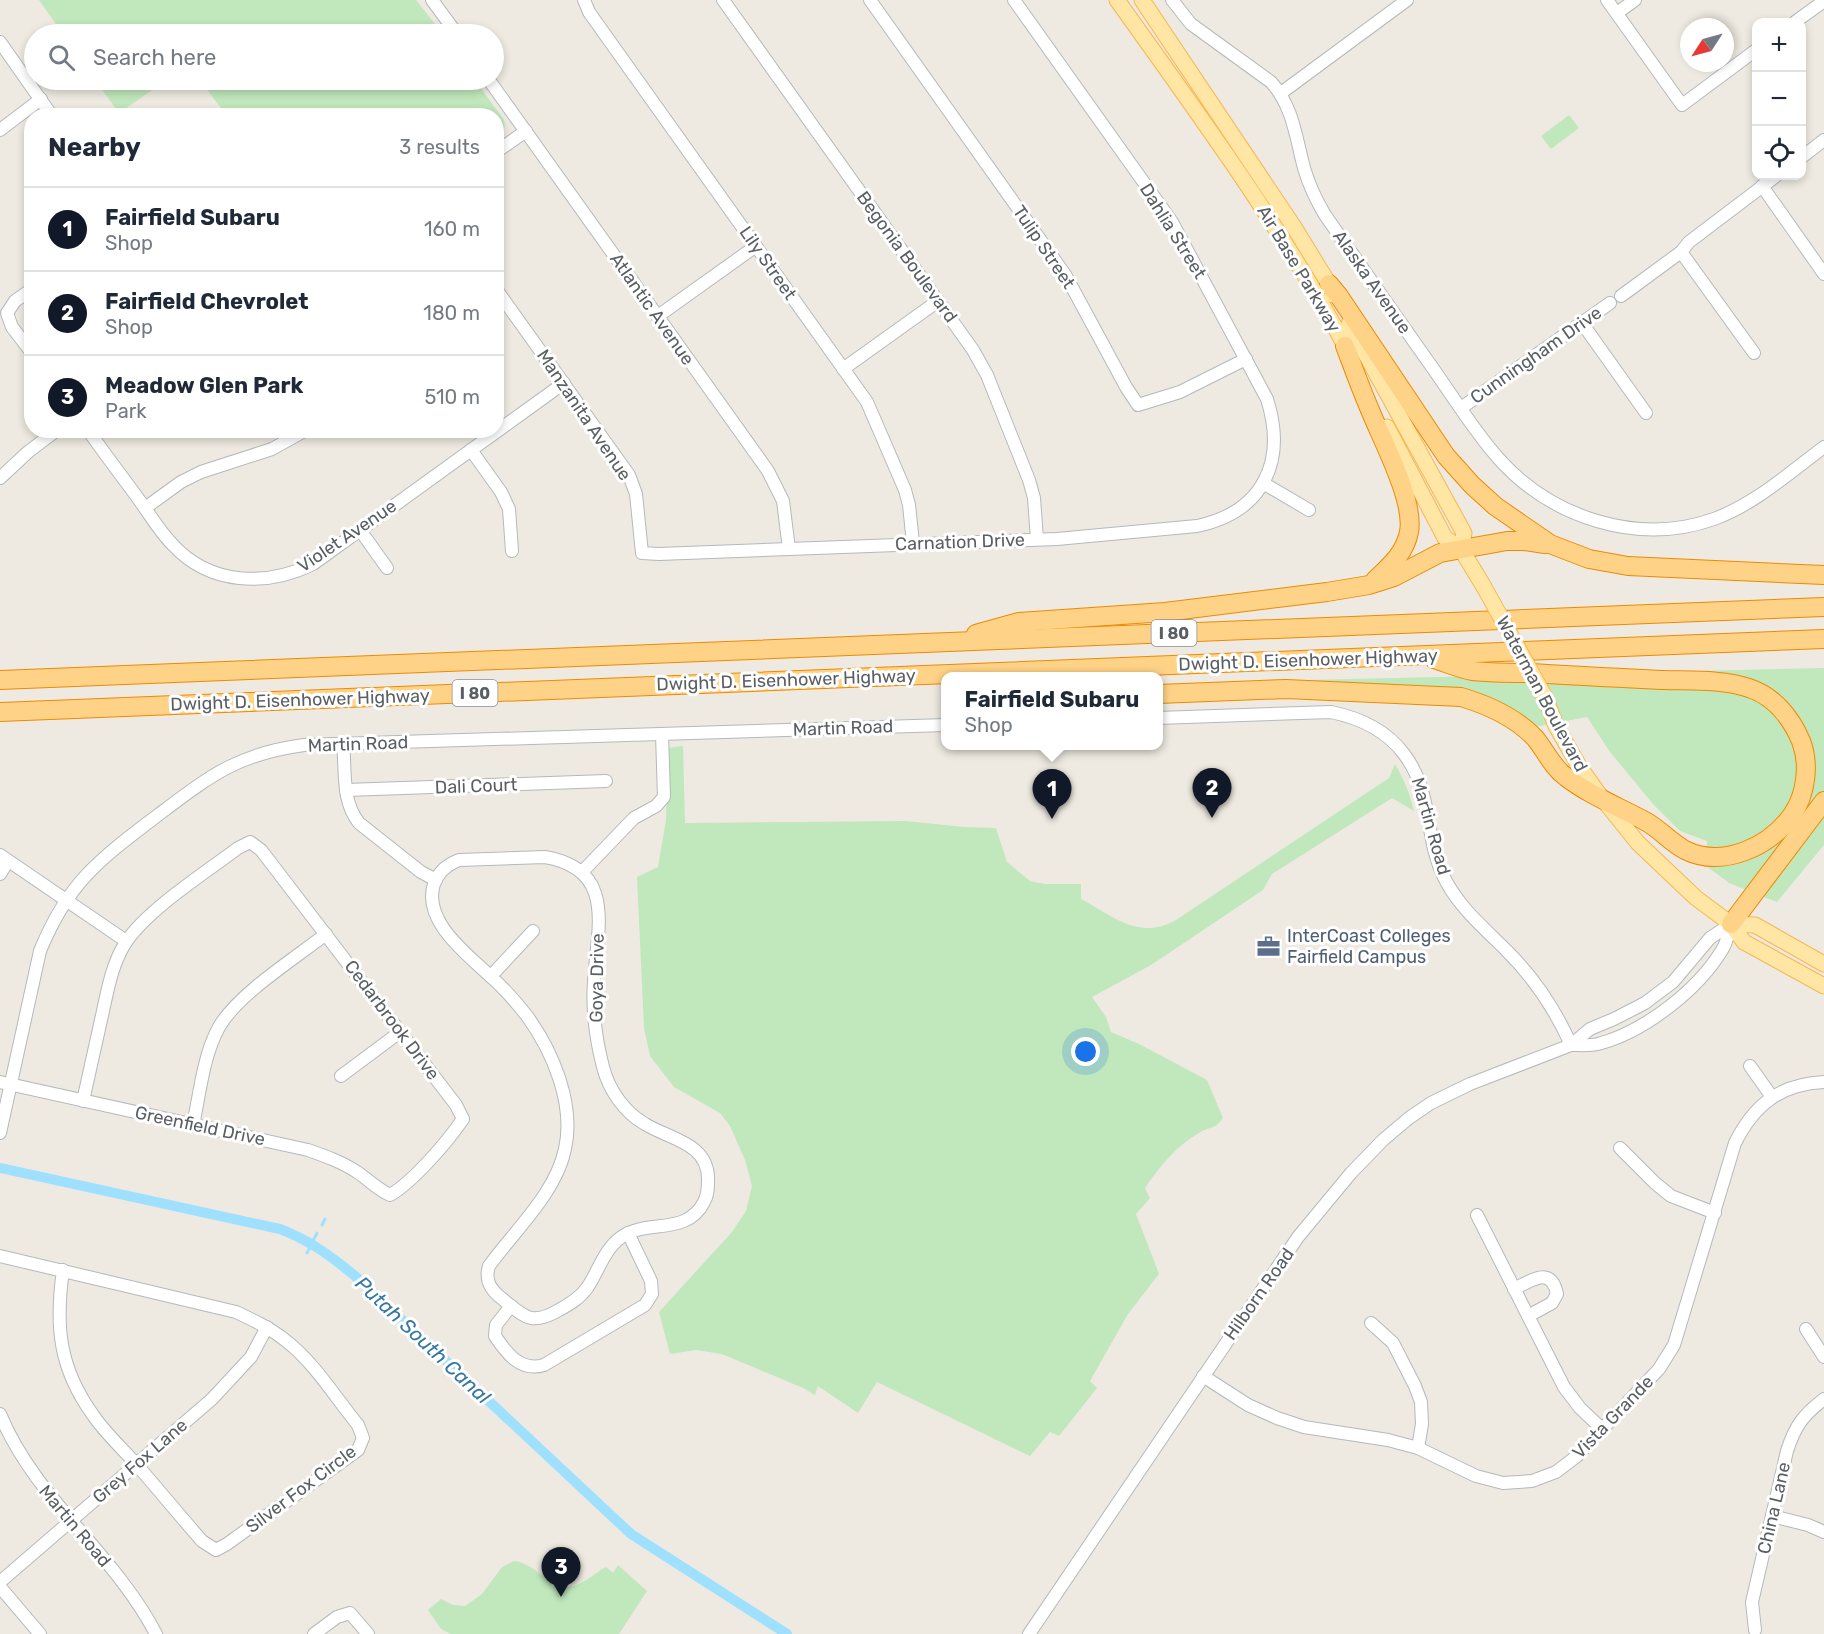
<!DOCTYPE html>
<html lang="en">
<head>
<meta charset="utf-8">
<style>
  :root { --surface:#fff; --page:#f2f2f3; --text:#1f2937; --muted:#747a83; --line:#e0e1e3; --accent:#111827 }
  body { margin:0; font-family:Rubik,sans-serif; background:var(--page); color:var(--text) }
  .controls { position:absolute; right:18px; top:18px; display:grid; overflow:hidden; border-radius:12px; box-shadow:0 3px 9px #0003 }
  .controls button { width:54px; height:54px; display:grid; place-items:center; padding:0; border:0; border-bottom:2px solid var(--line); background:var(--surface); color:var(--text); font:30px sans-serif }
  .compass { position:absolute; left:1680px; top:18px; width:54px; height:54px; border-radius:50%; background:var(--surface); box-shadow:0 3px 9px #0003; rotate:234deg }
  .you { position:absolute; left:1086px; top:1052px; width:21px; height:21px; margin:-15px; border:4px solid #fff; border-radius:50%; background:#1a73e8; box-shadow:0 0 0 9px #1a73e833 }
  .badge { display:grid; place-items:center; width:39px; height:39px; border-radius:50%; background:var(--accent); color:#fff; font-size:20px; font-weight:700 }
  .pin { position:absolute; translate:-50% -50px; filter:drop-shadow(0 2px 3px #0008) }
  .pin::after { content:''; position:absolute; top:32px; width:21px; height:18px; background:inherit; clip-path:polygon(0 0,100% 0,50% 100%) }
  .popup { position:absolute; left:941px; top:672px; width:222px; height:78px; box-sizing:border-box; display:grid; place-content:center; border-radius:12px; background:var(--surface); filter:drop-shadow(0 2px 4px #0005); font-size:20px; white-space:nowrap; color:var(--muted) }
  .popup b { font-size:22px; color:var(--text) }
  .popup::after { content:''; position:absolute; left:50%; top:100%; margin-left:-12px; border:12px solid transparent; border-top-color:var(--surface) }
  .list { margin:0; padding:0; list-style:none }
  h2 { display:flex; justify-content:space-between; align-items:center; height:78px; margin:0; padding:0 24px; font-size:26px }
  h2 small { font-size:20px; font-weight:400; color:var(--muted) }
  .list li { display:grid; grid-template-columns:39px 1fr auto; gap:18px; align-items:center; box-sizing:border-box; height:84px; padding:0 24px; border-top:2px solid var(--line) }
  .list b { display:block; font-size:22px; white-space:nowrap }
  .list p { margin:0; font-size:20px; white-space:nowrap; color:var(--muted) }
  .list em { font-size:20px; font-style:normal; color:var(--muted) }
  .icon { flex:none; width:33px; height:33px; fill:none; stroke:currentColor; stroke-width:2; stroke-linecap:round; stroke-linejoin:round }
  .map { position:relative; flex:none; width:1824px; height:1634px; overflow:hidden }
  .search { position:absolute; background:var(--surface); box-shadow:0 3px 9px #0003; left:24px; top:24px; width:480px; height:66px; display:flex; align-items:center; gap:15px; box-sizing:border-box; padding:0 21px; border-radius:33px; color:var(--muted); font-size:22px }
  .panel { position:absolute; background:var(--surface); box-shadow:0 3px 9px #0003; left:24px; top:108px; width:480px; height:330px; border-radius:24px }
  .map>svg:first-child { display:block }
</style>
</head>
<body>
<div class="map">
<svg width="1824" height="1634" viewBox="0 0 1824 1634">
  <rect width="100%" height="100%" fill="#eeeae1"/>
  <g fill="#c1e7bc">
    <polygon points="39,0 416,0 443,34 63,34"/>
    <polygon points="95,80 167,80 119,113"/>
    <polygon points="200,80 475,80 504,120 505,127 501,135 497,138 496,116 226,115"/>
    <polygon points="1569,115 1579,128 1551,149 1541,136"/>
    <polygon points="1824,668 1824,845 1777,902 1729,883 1705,865 1707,841 1680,831 1653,804 1610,752 1587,717 1535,727 1463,690 1305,680"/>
    <path d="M683,746L685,823L906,821L964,827L996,828L1007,862L1030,881L1045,884H1081V899C1113,916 1139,941 1176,920L1389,778L1395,764C1404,779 1410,794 1414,811L1392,798L1272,874L1263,890L1151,965L1092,997L1106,1017L1111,1032L1139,1044L1207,1080L1223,1118C1215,1130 1210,1126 1199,1133C1177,1145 1159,1167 1145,1188L1150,1198L1136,1214L1159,1274L1128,1314L1090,1381L1097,1388L1059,1436L1050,1432L1030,1456L877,1382L858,1413L818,1386L815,1395L803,1388L722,1354L696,1350L670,1354L659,1312L732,1232L746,1211L752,1186L745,1160L730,1126L720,1113L674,1087L650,1056L644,1028L637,877L658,867L666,820L668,748Z"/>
    <path d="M514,1561C535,1563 548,1587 569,1587C581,1586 595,1573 606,1567L613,1573L618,1565L647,1591L619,1634H451L441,1629L428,1610L441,1599L453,1605L465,1606L482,1594L502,1567Z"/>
  </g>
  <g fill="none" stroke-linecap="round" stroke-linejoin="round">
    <g stroke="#a0e0ff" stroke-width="3">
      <polyline points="322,1225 325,1219"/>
      <polyline points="307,1253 317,1233"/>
    </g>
    <path stroke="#a0e0ff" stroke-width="10" d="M0,1168L280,1229C309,1240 331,1256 355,1276L631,1534L787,1634"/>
    <defs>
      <g id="minor">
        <polyline points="432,0 457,34"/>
        <polyline points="584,0 589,12 606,36 867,402 905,490 909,505 913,543"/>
        <polyline points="723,0 973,350 987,375 1029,480 1034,498 1037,539"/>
        <polyline points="870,0 1066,276 1126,387 1138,405 1180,392 1246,359"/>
        <path d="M1172,0L1191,24L1271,82C1293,106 1296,138 1304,168C1309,185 1316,200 1325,215C1359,263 1393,312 1427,360C1451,393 1472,429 1499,459C1552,518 1638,546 1714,519C1755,504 1789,473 1824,447"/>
        <polyline points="1607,0 1682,105 1756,50"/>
        <polyline points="1617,13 1635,0"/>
        <polyline points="1795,22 1824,1"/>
        <polyline points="0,42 52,116"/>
        <polyline points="489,80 768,471 783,501 789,549"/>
        <polyline points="1281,93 1407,0"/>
        <polyline points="0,130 41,99"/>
        <polyline points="496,152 526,131"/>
        <polyline points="1802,157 1824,140"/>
        <polyline points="1762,186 1824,274"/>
        <polyline points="1681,252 1754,353"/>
        <polyline points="32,289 15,301 7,313 12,327 32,353"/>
        <path d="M496,289L629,475L636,494L642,553L659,554L1057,539L1197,526C1263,512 1287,462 1267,399L1172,222L1014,0"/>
        <polyline points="1621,296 1681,252 1689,242 1776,176"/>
        <polyline points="658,316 756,246"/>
        <polyline points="1582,323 1646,413"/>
        <polyline points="843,369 938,301"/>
        <polyline points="1461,408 1610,303"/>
        <path d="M88,430C104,453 121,475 137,497C149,513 159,531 173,545C210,585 266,587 313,564L564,383"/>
        <polyline points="471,450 501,492 509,509 512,551"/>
        <polyline points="0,478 28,452 57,430"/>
        <polyline points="1263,483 1309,510"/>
        <polyline points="145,508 181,482 201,472 272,449 306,430"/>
        <polyline points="360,530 387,568"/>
        <path d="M1158,718L1331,712C1360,718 1387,731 1404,754C1435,795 1423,841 1447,883C1462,910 1486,930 1507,951C1535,979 1555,1009 1571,1045"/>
        <path d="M343,744C346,771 341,800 359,823L421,872L436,880"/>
        <polyline points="346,790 606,781"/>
        <polyline points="0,855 126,941"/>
        <path d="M545,857C617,869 597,929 594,981C592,1009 596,1040 603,1067C609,1090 624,1112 645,1124C669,1139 709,1143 708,1180C708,1188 708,1195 704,1202C686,1237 646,1218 620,1238C604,1250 598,1272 587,1288C580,1298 570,1304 559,1310C530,1327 524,1316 500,1297C489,1288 485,1279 489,1266C515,1230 556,1193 565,1149C575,1104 553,1052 527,1016C516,1002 504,988 490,976C467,954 422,921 434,884C439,871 447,865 459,860Z"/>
        <polyline points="582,872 634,818 656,806 664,797 662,734"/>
        <polyline points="0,874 8,861"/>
        <polyline points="491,976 533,931"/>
        <path d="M1571,1045C1579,1045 1590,1046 1598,1044C1644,1032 1698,990 1722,950C1727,943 1728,933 1731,924"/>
        <polyline points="1750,1066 1772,1097"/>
        <polyline points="341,1076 400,1032"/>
        <path d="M0,1082L308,1150C325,1156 342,1162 357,1172C369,1180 377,1189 390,1195C413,1182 448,1141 463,1119L456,1105L261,850L250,842L238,848C205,873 148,909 126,942C111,965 107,994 101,1020C95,1047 89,1074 83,1101"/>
        <path d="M193,1125C200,1093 203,1056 219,1027C238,994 294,959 326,934"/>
        <path d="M0,1133L40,951C68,882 100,859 158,815C210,776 237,754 304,745L946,725"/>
        <polyline points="1620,1148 1655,1183 1671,1196 1715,1213"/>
        <polyline points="1477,1215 1564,1387 1580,1408 1602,1429"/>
        <path d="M0,1256L236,1312C253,1320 270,1328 285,1340C314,1362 335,1397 358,1425L363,1438L358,1450L227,1544L216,1550L202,1541C180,1516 158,1489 136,1464C122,1448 105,1433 93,1415C59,1368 55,1326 63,1270"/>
        <path d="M1514,1289C1531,1281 1551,1265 1557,1294L1552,1303L1528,1316"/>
        <path d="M511,1306L496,1325L495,1336C507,1354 521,1372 544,1365L645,1305L652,1294L651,1281L628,1233"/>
        <polyline points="1371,1323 1393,1343 1415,1386 1421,1402 1422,1424 1418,1448"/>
        <polyline points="1806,1329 1824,1357"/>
        <path d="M1203,1376L1248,1405L1277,1418L1304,1427L1388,1440L1418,1448L1476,1476L1503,1483L1532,1481L1556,1472L1577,1456L1659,1369L1674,1345L1735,1143C1754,1105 1780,1084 1824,1082"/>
        <path d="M0,1414C35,1499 114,1553 156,1634"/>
        <polyline points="1772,1516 1808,1525 1824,1532"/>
        <polyline points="0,1582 212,1399 251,1357 267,1327"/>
        <polyline points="0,1587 40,1634"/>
        <path d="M1755,1630L1752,1602L1787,1451C1795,1426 1803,1415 1824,1399"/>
        <polyline points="314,1634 337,1617 350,1613 368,1634"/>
        <polyline points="1029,1634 1298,1237 1351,1173 1383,1140 1409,1118 1431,1103 1470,1084 1571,1045 1590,1029 1614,1019 1645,1003 1673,982 1710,938 1731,924"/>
      </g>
      <g id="major">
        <path d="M1117,0C1199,115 1284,230 1350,355"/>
        <polyline points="1142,0 1294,227 1329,284 1333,295"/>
        <polyline points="1349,324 1464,533 1461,549"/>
        <polyline points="1387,427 1445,538 1461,549 1484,587"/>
        <polyline points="1545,697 1556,726 1579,766 1601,797 1638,843 1696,898 1731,924 1744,942 1824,986"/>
        <polyline points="1731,924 1755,925 1824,964"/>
      </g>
      <g id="highway">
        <polyline points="1329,284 1339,296 1446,456 1472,485 1495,506 1550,544 1589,559 1628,566 1824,575"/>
        <path d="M1345,346C1353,367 1361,389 1370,410C1382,440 1415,501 1409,532C1405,553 1390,566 1375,580"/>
        <polyline points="976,634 1019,622 1165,612 1327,592 1369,585 1394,577 1440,553 1507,541 1524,541 1545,544"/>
        <polyline points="0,680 1824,607"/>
        <path d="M1158,694L1286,689L1461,697C1488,705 1515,717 1535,738C1545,750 1553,768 1566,777C1589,795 1619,807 1645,821C1660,829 1670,842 1685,850C1723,869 1770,846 1792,815C1806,795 1810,764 1801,741C1791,718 1774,696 1749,688C1722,679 1691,681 1663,680C1620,678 1576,676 1532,673C1513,673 1493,673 1473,671C1460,669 1447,663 1434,659"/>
        <polyline points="0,712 1824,639"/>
        <polyline points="1731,924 1824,801"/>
      </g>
    </defs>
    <use href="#minor" stroke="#b4b9bd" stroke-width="14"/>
    <use href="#major" stroke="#f8b650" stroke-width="17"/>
    <use href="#highway" stroke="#ef8900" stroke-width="20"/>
    <use href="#minor" stroke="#fff" stroke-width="12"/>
    <use href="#major" stroke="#ffe6a5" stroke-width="15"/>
    <use href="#highway" stroke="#ffd387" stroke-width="18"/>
    <defs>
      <polyline id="major-bridge" points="1484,587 1545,697"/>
    </defs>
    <use href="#major-bridge" stroke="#f8b650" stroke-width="17" stroke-linecap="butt"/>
    <use href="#major-bridge" stroke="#ffe6a5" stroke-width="15"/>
  </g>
  <defs>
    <symbol id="office-bare" viewBox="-9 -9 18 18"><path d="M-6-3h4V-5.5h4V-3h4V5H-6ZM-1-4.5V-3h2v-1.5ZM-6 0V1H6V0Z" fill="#5c6f8a" stroke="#fff" stroke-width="2.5" paint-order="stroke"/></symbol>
  </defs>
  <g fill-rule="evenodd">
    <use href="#office-bare" x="1252" y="930" width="33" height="33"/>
  </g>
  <g text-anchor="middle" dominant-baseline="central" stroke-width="6" stroke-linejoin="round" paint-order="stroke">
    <g fill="#fff" stroke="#8c8f92" stroke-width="1.5">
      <rect x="1151.5" y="620" width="45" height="26" rx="4.5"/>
      <rect x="452.5" y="680" width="45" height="26" rx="4.5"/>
    </g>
    <g font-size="16" font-weight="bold" fill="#5a5f63">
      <text x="1174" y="633">I 80</text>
      <text x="475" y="693">I 80</text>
    </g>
    <g font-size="18" fill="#5a5f63" stroke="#fff">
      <text transform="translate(1173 231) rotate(58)">Dahlia Street</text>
      <text transform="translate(1044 247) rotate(56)">Tulip Street</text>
      <text transform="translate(907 257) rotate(54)">Begonia Boulevard</text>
      <text transform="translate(768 263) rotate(55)">Lily Street</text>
      <text transform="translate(1299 269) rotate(59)">Air Base Parkway</text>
      <text transform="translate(1372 282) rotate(55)">Alaska Avenue</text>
      <text transform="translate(652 309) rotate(55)">Atlantic Avenue</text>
      <text transform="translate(1536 355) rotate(-35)">Cunningham Drive</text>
      <text transform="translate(584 415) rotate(56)">Manzanita Avenue</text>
      <text transform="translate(347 536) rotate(-34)">Violet Avenue</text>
      <text transform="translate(960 542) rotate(-2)">Carnation Drive</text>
      <text transform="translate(1308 660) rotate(-2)">Dwight D. Eisenhower Highway</text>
      <text transform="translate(786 680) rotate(-2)">Dwight D. Eisenhower Highway</text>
      <text transform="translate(1542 694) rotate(62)">Waterman Boulevard</text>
      <text transform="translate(300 700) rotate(-2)">Dwight D. Eisenhower Highway</text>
      <text transform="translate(843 728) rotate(-2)">Martin Road</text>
      <text transform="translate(358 744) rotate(-2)">Martin Road</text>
      <text transform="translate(476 786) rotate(-2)">Dali Court</text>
      <text transform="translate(1431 826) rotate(74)">Martin Road</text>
      <text transform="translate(597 978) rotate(-89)">Goya Drive</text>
      <text transform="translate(392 1020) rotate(53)">Cedarbrook Drive</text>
      <text transform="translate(200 1126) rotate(12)">Greenfield Drive</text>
      <text transform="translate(1259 1294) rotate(-55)">Hilborn Road</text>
      <text transform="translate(1613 1417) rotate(-46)">Vista Grande</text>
      <text transform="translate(140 1461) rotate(-41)">Grey Fox Lane</text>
      <text transform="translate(301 1489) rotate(-37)">Silver Fox Circle</text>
      <text transform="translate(1774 1508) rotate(-77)">China Lane</text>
      <text transform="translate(75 1526) rotate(50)">Martin Road</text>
    </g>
    <g font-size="18" fill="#4e5e75" stroke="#fff" text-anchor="start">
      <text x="1287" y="936">InterCoast Colleges<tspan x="1287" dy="21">Fairfield Campus</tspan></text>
    </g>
    <g font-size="20" font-style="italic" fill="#3477a4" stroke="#fff">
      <text transform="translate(423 1340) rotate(43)">Putah South Canal</text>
    </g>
  </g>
</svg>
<div class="controls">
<button>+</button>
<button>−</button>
<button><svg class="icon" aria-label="locate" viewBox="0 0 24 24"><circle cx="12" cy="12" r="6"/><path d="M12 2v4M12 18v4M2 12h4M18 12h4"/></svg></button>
</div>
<svg class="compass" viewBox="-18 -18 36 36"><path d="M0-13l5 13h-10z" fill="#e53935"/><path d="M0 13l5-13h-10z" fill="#747a83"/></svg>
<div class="you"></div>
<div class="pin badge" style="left:1052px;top:819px">1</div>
<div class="popup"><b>Fairfield Subaru</b>Shop</div>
<div class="pin badge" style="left:1212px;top:818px">2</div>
<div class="pin badge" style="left:561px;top:1597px">3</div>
<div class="search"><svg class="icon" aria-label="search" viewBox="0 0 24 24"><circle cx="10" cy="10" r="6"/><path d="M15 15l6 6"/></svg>Search here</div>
<section class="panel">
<h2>Nearby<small>3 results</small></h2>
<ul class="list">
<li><span class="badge">1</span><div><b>Fairfield Subaru</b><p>Shop</p></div><em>160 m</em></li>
<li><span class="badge">2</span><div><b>Fairfield Chevrolet</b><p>Shop</p></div><em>180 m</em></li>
<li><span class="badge">3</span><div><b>Meadow Glen Park</b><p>Park</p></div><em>510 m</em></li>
</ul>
</section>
</div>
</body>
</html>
